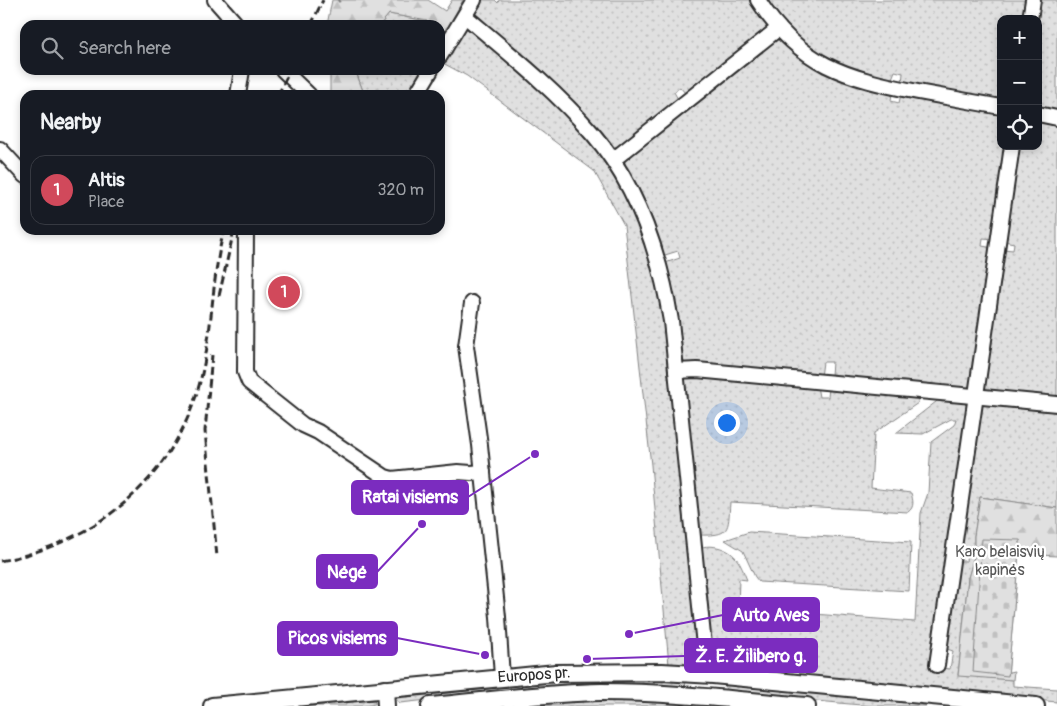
<!DOCTYPE html>
<html lang="en">
<head>
<meta charset="utf-8">
<style>
  :root { --surface:#171b24; --page:#242831; --text:#f1f3f6; --muted:#9ea1a6; --line:#363941; --accent:#d1495b }
  body { margin:0; font-family:Pangolin,sans-serif; background:var(--page); color:var(--text) }
  .controls { position:absolute; right:15px; top:15px; display:grid; overflow:hidden; border-radius:10px; box-shadow:0 2px 8px #0003 }
  .controls button { width:45px; height:45px; display:grid; place-items:center; padding:0; border:0; border-bottom:1px solid var(--line); background:var(--surface); color:var(--text); font:25px sans-serif }
  .you { position:absolute; left:726px; top:422px; width:18px; height:18px; margin:-12px; border:4px solid #fff; border-radius:50%; background:#1a73e8; box-shadow:0 0 0 8px #1a73e833 }
  .badge { display:grid; place-items:center; width:32px; height:32px; border-radius:50%; background:var(--accent); color:#fff; font-size:16px; font-weight:700 }
  .pin { position:absolute; translate:-50% -50%; border:2px solid #fff; box-shadow:0 1px 5px #0006 }
  .list { margin:0; padding:0; list-style:none }
  h2 { display:flex; justify-content:space-between; align-items:center; height:65px; margin:0; padding:0 20px; font-size:21px }
  h2 small { font-size:16px; font-weight:400; color:var(--muted) }
  .list li { display:grid; grid-template-columns:32px 1fr auto; gap:15px; align-items:center; box-sizing:border-box; height:70px; margin:0 10px 10px; padding:0 10px; border:1px solid var(--line); border-radius:15px }
  .list b { display:block; font-size:19px; white-space:nowrap }
  .list p { margin:0; font-size:16px; white-space:nowrap; color:var(--muted) }
  .list em { font-size:16px; font-style:normal; color:var(--muted) }
  .icon { flex:none; width:28px; height:28px; fill:none; stroke:currentColor; stroke-width:2; stroke-linecap:round; stroke-linejoin:round }
  .map { position:relative; flex:none; width:1057px; height:706px; overflow:hidden }
  .search { position:absolute; background:var(--surface); box-shadow:0 2px 8px #0003; left:20px; top:20px; width:425px; height:55px; display:flex; align-items:center; gap:12px; box-sizing:border-box; padding:0 18px; border-radius:15px; color:var(--muted); font-size:19px }
  .panel { position:absolute; background:var(--surface); box-shadow:0 2px 8px #0003; left:20px; top:90px; width:425px; height:145px; border-radius:15px }
  .map>svg:first-child { display:block }
</style>
</head>
<body>
<div class="map">
<svg width="1057" height="706" viewBox="0 0 1057 706">
  <defs>
    <pattern id="grass-dots" width="8" height="8" patternUnits="userSpaceOnUse" patternTransform="scale(1.25)"><rect width="8" height="8" fill="#e0e0e0"/><path d="M2 2h.1M6 6h.1" fill="none" stroke="#c0c0c0" stroke-width="1.8" stroke-linecap="round"/></pattern>
    <pattern id="forest-firs" width="22" height="20" patternUnits="userSpaceOnUse" patternTransform="scale(1.25)"><rect width="22" height="20" fill="#e0e0e0"/><path d="M5 1l3.5 6h-7zM16 11l3.5 6h-7z" fill="#c0c0c0"/></pattern>
    <pattern id="cemetery-stones" width="16" height="16" patternUnits="userSpaceOnUse" patternTransform="scale(1.25)"><rect width="16" height="16" fill="#e0e0e0"/><path d="M2 7V4a2 2 0 0 1 4 0v3zM10 15v-3a2 2 0 0 1 4 0v3z" fill="#c0c0c0"/></pattern>
  </defs>
  <rect width="100%" height="100%" fill="#fff"/>
  <filter id="ink" filterUnits="userSpaceOnUse"><feTurbulence type="fractalNoise" baseFrequency=".02" numOctaves="2"/><feDisplacementMap in="SourceGraphic" scale="10" xChannelSelector="R" yChannelSelector="G"/><feConvolveMatrix kernelMatrix="1 2 1 2 8 2 1 2 1" color-interpolation-filters="sRGB"/></filter>
  <g filter="url(#ink)">
    <g fill="url(#grass-dots)" stroke="#868686">
      <polygon points="480,0 495,0 498,3 499,0 751,0 766,24 766,29 688,93 685,93 680,87 674,92 679,101 620,146 613,147 608,145 479,20 473,12"/>
      <polygon points="763,0 1026,0 1023,19 1001,19 1001,102 902,83 903,73 895,71 891,81 839,67 797,40"/>
      <polygon points="1038,0 1057,0 1057,114 1038,111 1038,19 1035,19"/>
      <polygon points="389,14 427,21 426,25 380,25"/>
      <path d="M462,27L473,28C508,60 545,91 577,127C584,134 592,142 598,150C629,194 647,243 662,295L700,660L696,667L669,665L651,465L624,225L594,171L467,76L441,62Z"/>
      <polygon points="777,38 892,92 891,101 899,103 901,94 1001,113 1001,146 1008,146 994,239 983,238 982,246 994,248 973,384 968,389 833,378 831,375 832,362 823,362 821,377 687,364 683,361 680,356 665,263 680,258 678,251 665,255 663,253 645,208 625,169 625,159"/>
      <polygon points="356,70 426,70 409,95 385,95 363,91 356,72"/>
      <polygon points="1038,120 1057,123 1057,398 990,392 986,390 984,383 1003,249 1013,250 1014,243 1004,241 1017,146 1038,146"/>
      <path d="M691,375L817,386L819,397H828L829,388L918,397V403L874,433L871,488L911,493C913,500 915,507 908,512L730,502C728,531 731,536 697,535L683,380Z"/>
      <path d="M941,398L962,400L968,407L932,667L950,669L953,651L944,648L956,561H966L967,553L959,550L980,408L985,403L1057,408V508L980,497L974,536V557L968,578L958,675L1013,680V686L1057,689V702L718,669L712,662L696,549C709,543 727,547 736,558C741,564 744,573 747,580L739,579L738,608L915,622L921,513L928,493L931,442L954,425L956,419H951L923,434L896,433Z"/>
      <polygon points="749,532 911,542 909,591 759,582 755,577 743,551 725,540"/>
      <polygon points="686,679 685,689 511,690 510,687 513,682"/>
      <polygon points="727,684 926,703 926,706 872,706 728,693 725,687"/>
      <polygon points="451,690 451,695 446,698 400,703 397,701 395,696"/>
      <polygon points="374,697 375,704 364,706 256,706"/>
      <polygon points="547,700 683,700 682,706 492,706"/>
    </g>
    <g fill="url(#forest-firs)" stroke="#868686">
      <polygon points="332,0 428,0 445,11 452,0 463,0 440,41 440,25 426,25 427,21 389,14 380,25 329,25 328,20"/>
      <polygon points="330,70 356,70 356,72 363,91 385,95 330,95"/>
      <polygon points="980,497 1057,508 1057,556 1020,554 1020,540 1008,675 1009,672 1014,671 1013,680 958,676 968,578 974,557 974,536"/>
    </g>
    <polygon fill="url(#cemetery-stones)" stroke="#868686" points="982,539 1020,540 1008,676 973,672"/>
    <g fill="none" stroke-linecap="round" stroke-linejoin="round">
      <polyline stroke="#7e7e7e" stroke-width="3" points="339,1 339,0"/>
      <defs>
        <g id="minor">
          <polyline points="215,0 237,25"/>
          <path d="M758,0C799,65 846,78 918,92C945,97 973,102 1001,107"/>
          <path d="M465,16C509,53 555,90 593,134C638,186 660,255 671,321L707,675"/>
          <polyline points="1030,19 1033,0"/>
          <polyline points="440,56 474,0"/>
          <polyline points="283,70 309,95"/>
          <polyline points="238,95 242,70"/>
          <polyline points="416,95 431,70"/>
          <polyline points="1038,114 1057,118"/>
          <polyline points="0,149 25,176"/>
          <polyline points="613,160 779,28"/>
          <polyline points="246,230 245,372 249,382 303,425 318,432 385,477 392,479 458,472 471,473 483,472"/>
          <polyline points="472,303 466,346 480,445 498,617 502,677"/>
          <polyline points="676,371 697,370 1057,404"/>
          <polyline points="937,665 1012,146"/>
        </g>
        <g id="major">
          <polyline points="385,689 386,706"/>
          <polyline points="212,706 556,673 662,672 713,675 1036,706"/>
          <path d="M430,706C486,701 544,693 601,692C670,692 738,700 807,706"/>
        </g>
      </defs>
      <use href="#minor" stroke="#2b2b2b" stroke-width="18"/>
      <use href="#major" stroke="#2b2b2b" stroke-width="20"/>
      <use href="#minor" stroke="#fff" stroke-width="14"/>
      <use href="#major" stroke="#fff" stroke-width="16"/>
      <g stroke="#2b2b2b" stroke-width="3" stroke-dasharray="8 4" stroke-linecap="butt">
        <polyline points="311,25 323,0"/>
        <polyline points="278,95 290,70"/>
        <polyline points="219,296 234,230"/>
        <polyline points="212,355 205,431 217,557"/>
        <path d="M0,561C101,542 182,472 203,369C213,323 212,276 224,230"/>
      </g>
    </g>
  </g>
  <g text-anchor="middle" dominant-baseline="central" stroke-width="4.5" stroke-linejoin="round" paint-order="stroke">
    <g font-size="16" fill="#585858" stroke="#fff">
      <text x="1000" y="552">Karo belaisvių<tspan x="1000" dy="18">kapinės</tspan></text>
    </g>
    <g font-size="16" fill="#2b2b2b" stroke="#fff">
      <text transform="translate(534 675) rotate(-4)">Europos pr.</text>
    </g>
  </g>
  <path fill="none" stroke="#7b2cbf" stroke-width="2" d="M535 454L468 497M422 524L377 572M629 634L723 615M485 655L397 638M587 659L685 656"/>
  <g fill="#7b2cbf" stroke="#fff" stroke-width="2">
    <circle cx="535" cy="454" r="5"/>
    <circle cx="422" cy="524" r="5"/>
    <circle cx="629" cy="634" r="5"/>
    <circle cx="485" cy="655" r="5"/>
    <circle cx="587" cy="659" r="5"/>
  </g>
  <g fill="#7b2cbf" stroke="#7b2cbf" stroke-width="2">
    <rect x="352" y="481" width="116" height="33" rx="5"/>
    <rect x="317" y="555" width="60" height="33" rx="5"/>
    <rect x="723" y="598" width="96" height="33" rx="5"/>
    <rect x="278" y="622" width="119" height="33" rx="5"/>
    <rect x="685" y="639" width="132" height="33" rx="5"/>
  </g>
  <g font-size="18" text-anchor="middle" font-weight="bold" fill="#fff">
    <text x="410" y="503">Ratai visiems</text>
    <text x="347" y="578">Nėgė</text>
    <text x="771" y="621">Auto Aves</text>
    <text x="337" y="644">Picos visiems</text>
    <text x="751" y="662">Ž. E. Žilibero g.</text>
  </g>
</svg>
<div class="controls">
<button>+</button>
<button>−</button>
<button><svg class="icon" aria-label="locate" viewBox="0 0 24 24"><circle cx="12" cy="12" r="6"/><path d="M12 2v4M12 18v4M2 12h4M18 12h4"/></svg></button>
</div>
<div class="you"></div>
<div class="pin badge" style="left:284px;top:292px">1</div>
<div class="search"><svg class="icon" aria-label="search" viewBox="0 0 24 24"><circle cx="10" cy="10" r="6"/><path d="M15 15l6 6"/></svg>Search here</div>
<section class="panel">
<h2>Nearby<small></small></h2>
<ul class="list">
<li><span class="badge">1</span><div><b>Altis</b><p>Place</p></div><em>320 m</em></li>
</ul>
</section>
</div>
</body>
</html>
